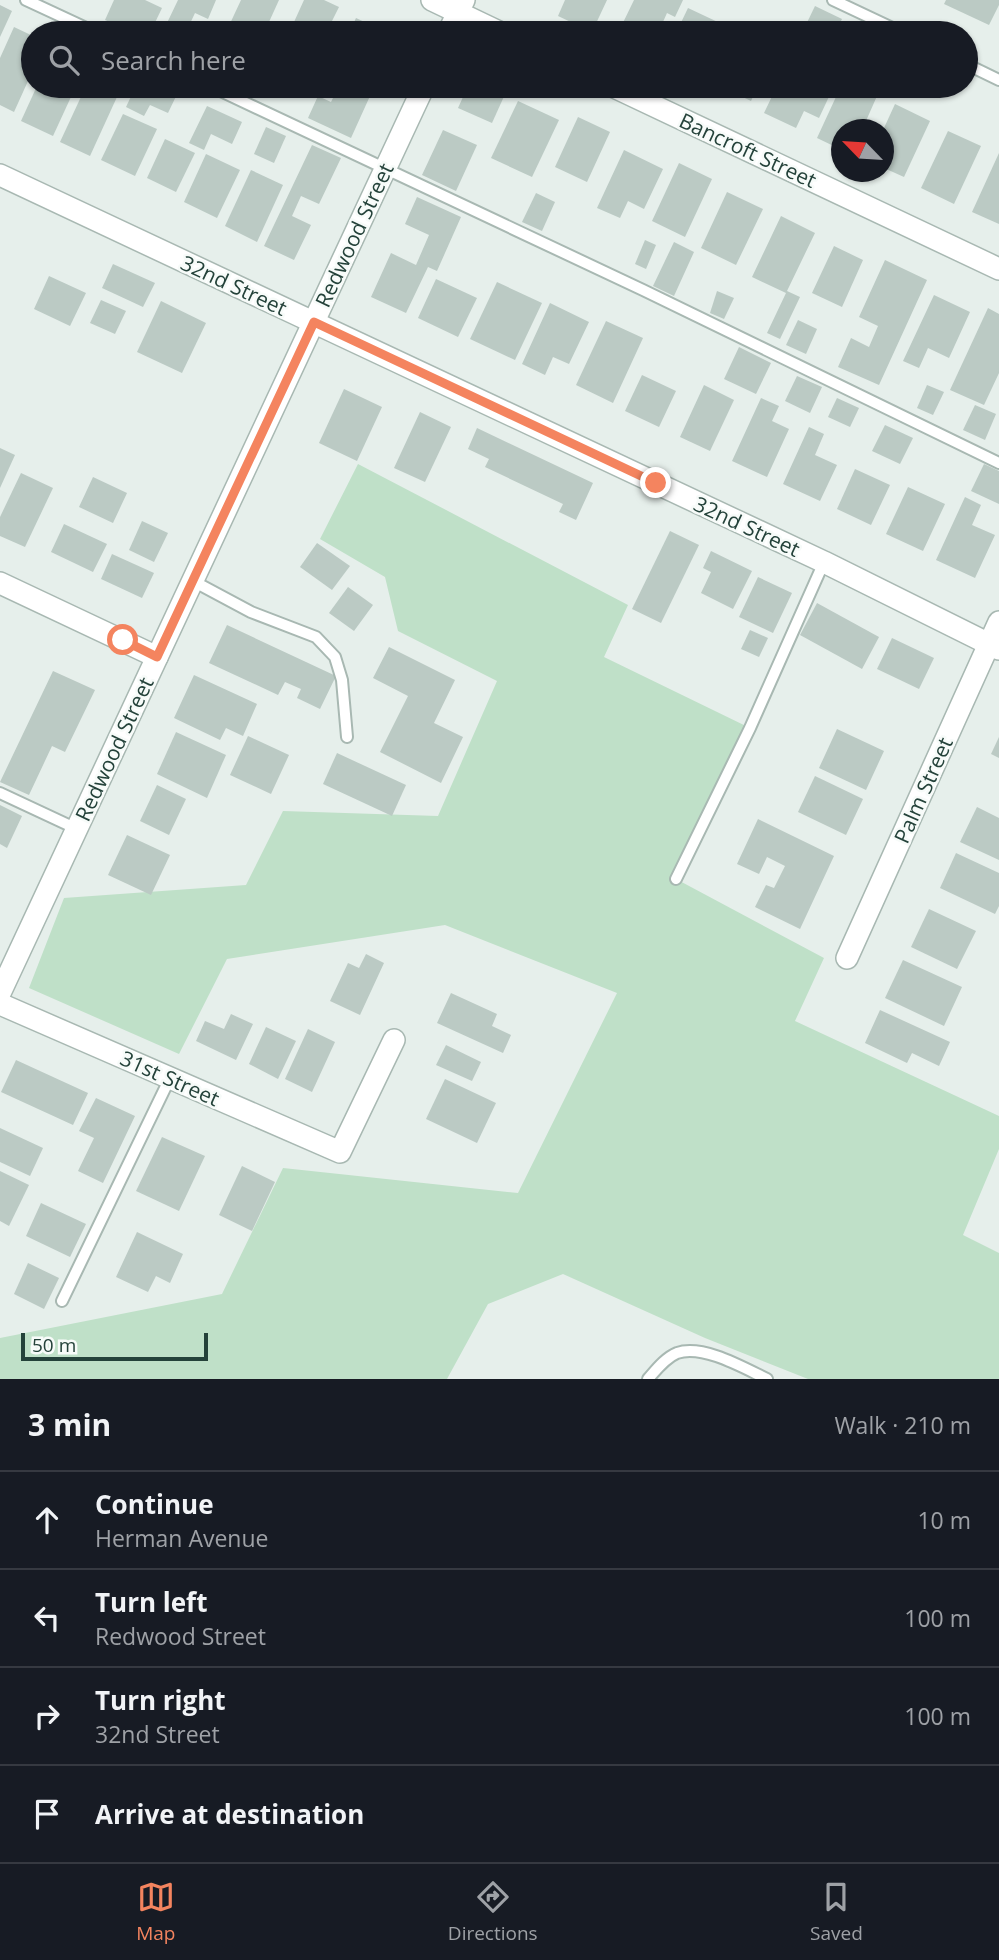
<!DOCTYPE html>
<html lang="en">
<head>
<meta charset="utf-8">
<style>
  :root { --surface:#171b24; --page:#20242c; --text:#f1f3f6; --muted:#9ea1a6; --line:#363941; --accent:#f4845f }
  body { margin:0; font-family:"Open Sans",sans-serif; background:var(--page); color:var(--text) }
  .compass { position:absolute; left:831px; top:119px; width:63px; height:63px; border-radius:50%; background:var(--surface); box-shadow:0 2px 5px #0004; rotate:295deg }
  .scale { position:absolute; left:21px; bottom:18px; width:187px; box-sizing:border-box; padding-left:7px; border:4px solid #24423a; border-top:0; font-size:19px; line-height:24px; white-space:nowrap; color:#24423a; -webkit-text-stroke:5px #f7fbf9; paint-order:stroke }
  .stop { position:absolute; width:21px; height:21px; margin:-16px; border:5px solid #f4845f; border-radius:50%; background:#fff }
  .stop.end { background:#f4845f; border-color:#fff; box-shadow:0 2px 7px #0008 }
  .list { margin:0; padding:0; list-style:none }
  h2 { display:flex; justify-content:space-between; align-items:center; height:91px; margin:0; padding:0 28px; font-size:30px }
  h2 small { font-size:23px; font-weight:400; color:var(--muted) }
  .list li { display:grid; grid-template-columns:46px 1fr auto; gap:21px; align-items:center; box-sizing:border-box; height:98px; padding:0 28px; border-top:2px solid var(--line) }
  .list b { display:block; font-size:26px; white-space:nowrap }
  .list p { margin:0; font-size:23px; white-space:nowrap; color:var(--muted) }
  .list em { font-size:23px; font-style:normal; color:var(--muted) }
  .icon { flex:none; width:38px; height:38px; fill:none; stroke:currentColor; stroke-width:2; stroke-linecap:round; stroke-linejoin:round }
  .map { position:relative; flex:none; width:999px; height:1379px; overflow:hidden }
  .search { position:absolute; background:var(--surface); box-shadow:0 2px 5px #0004; left:21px; right:21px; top:21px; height:77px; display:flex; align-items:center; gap:18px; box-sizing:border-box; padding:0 24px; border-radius:38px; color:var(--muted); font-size:26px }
  .sheet { height:483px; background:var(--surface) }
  nav { display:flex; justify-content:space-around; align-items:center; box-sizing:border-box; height:98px; border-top:2px solid var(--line); background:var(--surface); font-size:19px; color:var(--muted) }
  nav a { display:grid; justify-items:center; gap:4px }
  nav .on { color:var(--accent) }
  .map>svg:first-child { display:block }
</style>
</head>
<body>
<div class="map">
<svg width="999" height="1379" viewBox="0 0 999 1379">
  <rect width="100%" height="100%" fill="#e6efeb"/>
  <polygon fill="#bfe0c8" points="358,464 628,605 604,657 750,728 676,879 824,958 795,1021 999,1116 999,1149 963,1235 999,1253 999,1379 808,1379 705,1338 563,1274 488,1304 447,1379 0,1379 0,1338 222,1294 283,1168 518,1193 617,993 445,925 227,959 179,1054 29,988 64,898 246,885 283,811 438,816 497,681 398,631 385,577 320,539"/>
  <g fill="#bbcac4">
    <polygon points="114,0 145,0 162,8 150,33 134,33 105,20"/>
    <polygon points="178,0 216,0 208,19 195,13 186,32 167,23"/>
    <polygon points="241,0 279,0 264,33 235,33 227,30"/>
    <polygon points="304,0 324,0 339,7 326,33 289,33"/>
    <polygon points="565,0 607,0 592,32 558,16"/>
    <polygon points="634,0 683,0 675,17 667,13 658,33 618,33"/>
    <polygon points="946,0 999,0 999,5 989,25 944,4"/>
    <polygon points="0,5 12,11 0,37"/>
    <polygon points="815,6 842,19 835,33 802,33"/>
    <polygon points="688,8 722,24 718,33 676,33"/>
    <polygon points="356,18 388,33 349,33"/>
    <polygon points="14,27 33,36 23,56 33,61 33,70 14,112 0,105 0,58"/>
    <polygon points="37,86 76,86 53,136 21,121"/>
    <polygon points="86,86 122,86 90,156 60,142"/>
    <polygon points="136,86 175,86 180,88 168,113 150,105 144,116 126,107"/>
    <polygon points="339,86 347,86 370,96 351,138 308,118 318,96 331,102"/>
    <polygon points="468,86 492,86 506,92 492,123 458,108"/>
    <polygon points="720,86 758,86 751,101"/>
    <polygon points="777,86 834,86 819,118 804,111 796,128 764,113"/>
    <polygon points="841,86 855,86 877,96 862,130 842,130 842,150 817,138"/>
    <polygon points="518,101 559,120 532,177 491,158"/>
    <polygon points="895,104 930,121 904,177 884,168 884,128"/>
    <polygon points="207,106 242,122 232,144 211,134 204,150 189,143"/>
    <polygon points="123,114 157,129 135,176 101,160"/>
    <polygon points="578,117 610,132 587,182 555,167"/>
    <polygon points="266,127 286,136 274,163 254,154"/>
    <polygon points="443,130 477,145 456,191 422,175"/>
    <polygon points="948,131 981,146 954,204 921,188"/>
    <polygon points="165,139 195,153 176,192 147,178"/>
    <polygon points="312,145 341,158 319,204 301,196 292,216 311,225 294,260 264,246"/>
    <polygon points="624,150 663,169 644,209 628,201 620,218 597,208"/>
    <polygon points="999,153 999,224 972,212"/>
    <polygon points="206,154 240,170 217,218 184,202"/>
    <polygon points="679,163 712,179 685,237 652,221"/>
    <polygon points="251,170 283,185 257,242 225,226"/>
    <polygon points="727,192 763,209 736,265 701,248"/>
    <polygon points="536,193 555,202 542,231 522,222"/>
    <polygon points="417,197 461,217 437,271 428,267 406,313 371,297 391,253 416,265 429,235 405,224"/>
    <polygon points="781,216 815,233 787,291 800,297 780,339 767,333 786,293 752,277"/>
    <polygon points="645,240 656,245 646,269 635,264"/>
    <polygon points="674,242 694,252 674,296 653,286"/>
    <polygon points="834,246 863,260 842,307 812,293"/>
    <polygon points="885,260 927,280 879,385 838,367 851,338 869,347 878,326 859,317"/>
    <polygon points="113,264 155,283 143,307 102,288"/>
    <polygon points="49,276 86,293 70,326 34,309"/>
    <polygon points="436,279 477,298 458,337 418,318"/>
    <polygon points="497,282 542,303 515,360 470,339"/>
    <polygon points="717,291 734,298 724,319 710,313"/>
    <polygon points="934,295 970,312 949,358 928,348 919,368 903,361"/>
    <polygon points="101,300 126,311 115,334 90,323"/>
    <polygon points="161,301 206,323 182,373 137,352"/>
    <polygon points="550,303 589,322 569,364 553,357 545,375 522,364"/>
    <polygon points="988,308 999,314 999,373 984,405 950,390"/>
    <polygon points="798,320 817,329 806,354 786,345"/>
    <polygon points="606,321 643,338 613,403 576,385"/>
    <polygon points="739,347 771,363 756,394 724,379"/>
    <polygon points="642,375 676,391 659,427 625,411"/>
    <polygon points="797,376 822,387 810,413 785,401"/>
    <polygon points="704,385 734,400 710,451 680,437"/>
    <polygon points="927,385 944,392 933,415 917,408"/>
    <polygon points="344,389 382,407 357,461 319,443"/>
    <polygon points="761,398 779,406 772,421 789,429 767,477 732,461"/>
    <polygon points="837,398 859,408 850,427 828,417"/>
    <polygon points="975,405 996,414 985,440 963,430"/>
    <polygon points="420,412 451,427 425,482 394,468"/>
    <polygon points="885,425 913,438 900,464 872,451"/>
    <polygon points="809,427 824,434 815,455 837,465 820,501 783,484"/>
    <polygon points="477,428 593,483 576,520 559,512 563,504 485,467 489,459 468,449"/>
    <polygon points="0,448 15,455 0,488"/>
    <polygon points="984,464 999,471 999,504 971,491"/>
    <polygon points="855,469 890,485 871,525 837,509"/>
    <polygon points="21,473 53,488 25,547 0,536 0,517"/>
    <polygon points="93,477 127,493 113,523 79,507"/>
    <polygon points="908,487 945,504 923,551 886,534"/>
    <polygon points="965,497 981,505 972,525 995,535 975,578 936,560"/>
    <polygon points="142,521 168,533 154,562 129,550"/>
    <polygon points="64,524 107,544 93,572 51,552"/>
    <polygon points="670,531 699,545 661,623 632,609"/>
    <polygon points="317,543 350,566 332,590 300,567"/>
    <polygon points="711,551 752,571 733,609 701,593 711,572 703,568"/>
    <polygon points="112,554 154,573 142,598 101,579"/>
    <polygon points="758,577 792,593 773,633 739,617"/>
    <polygon points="348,587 373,605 354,631 329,613"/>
    <polygon points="817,603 879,637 862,669 800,635"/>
    <polygon points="227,625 336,676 320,709 297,698 301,689 285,682 278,695 209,663"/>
    <polygon points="750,630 768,638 759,657 741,649"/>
    <polygon points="892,638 934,658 919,689 877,669"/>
    <polygon points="389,647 455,680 434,723 463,737 441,783 380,752 408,696 373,678"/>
    <polygon points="53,671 95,690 65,752 52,746 29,795 0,782"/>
    <polygon points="194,675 257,704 243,736 226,728 220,740 174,718"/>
    <polygon points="837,729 884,751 866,790 819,768"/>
    <polygon points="176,732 226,755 207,798 157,774"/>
    <polygon points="248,736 289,755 271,794 230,775"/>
    <polygon points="999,737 999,758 991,754"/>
    <polygon points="337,753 406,785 392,816 323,784"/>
    <polygon points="815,776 863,799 846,835 798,812"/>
    <polygon points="157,785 186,799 169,835 140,821"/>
    <polygon points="0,805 22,816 7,848 0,844"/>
    <polygon points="977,807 999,818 999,860 960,842"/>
    <polygon points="758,819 834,856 800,929 755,907 766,885 774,888 785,866 767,857 759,874 737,864"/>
    <polygon points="127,835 170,855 151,895 108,875"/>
    <polygon points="956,853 999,873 999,906 995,914 940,888"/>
    <polygon points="929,909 976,931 957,969 911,947"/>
    <polygon points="366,954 384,963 360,1015 330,1001 348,963 359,968"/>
    <polygon points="903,960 962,987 944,1026 885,998"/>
    <polygon points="451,993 497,1014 492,1026 511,1035 503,1053 437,1023"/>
    <polygon points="880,1010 950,1042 939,1066 912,1053 907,1063 865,1043"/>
    <polygon points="231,1014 253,1024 236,1060 196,1041 205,1021 224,1029"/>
    <polygon points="266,1027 296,1041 278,1079 249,1064"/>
    <polygon points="308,1029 335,1042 312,1092 285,1079"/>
    <polygon points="446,1045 481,1062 472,1081 436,1065"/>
    <polygon points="16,1060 88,1093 73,1125 1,1092"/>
    <polygon points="445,1079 496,1103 477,1143 426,1119"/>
    <polygon points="96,1098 135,1116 103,1183 78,1171 94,1138 79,1131"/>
    <polygon points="0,1128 43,1148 30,1176 0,1162"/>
    <polygon points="162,1137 205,1156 179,1211 136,1191"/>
    <polygon points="242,1166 275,1182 252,1231 219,1215"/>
    <polygon points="0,1171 29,1185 9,1226 0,1221"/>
    <polygon points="41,1203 86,1224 70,1257 26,1236"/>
    <polygon points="137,1232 183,1254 170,1283 156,1276 148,1292 116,1277"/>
    <polygon points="28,1263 59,1278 44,1309 14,1294"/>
  </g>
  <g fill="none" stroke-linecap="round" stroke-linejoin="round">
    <defs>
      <g id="service">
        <polyline points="26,0 97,33"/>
        <polyline points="833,0 903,33"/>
        <polyline points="966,64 999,80"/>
        <polyline points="210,86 643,290 999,463"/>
        <polyline points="193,581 251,612 316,637 335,657 342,680 347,737"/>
        <polyline points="0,793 77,829"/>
        <polyline points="676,879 750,728 824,562"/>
        <polyline points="62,1301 170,1078"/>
        <path d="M648,1379C656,1370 665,1358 677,1353C703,1344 744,1368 767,1379"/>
      </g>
      <g id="minor">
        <polyline points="432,0 501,33"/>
        <polyline points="612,86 999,269"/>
        <polyline points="0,583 157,657"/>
        <polyline points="847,958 989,644"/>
        <polyline points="0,1004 340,1152 394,1040"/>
      </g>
      <g id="tertiary">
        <polyline points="448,33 464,0"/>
        <polyline points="0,175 824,562 999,649"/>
        <polyline points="989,644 999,622"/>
        <polyline points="0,993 424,86"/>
      </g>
    </defs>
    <use href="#service" stroke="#a8b8b2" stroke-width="14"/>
    <use href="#minor" stroke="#a8b8b2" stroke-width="24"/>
    <use href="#tertiary" stroke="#a8b8b2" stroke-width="24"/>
    <use href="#service" stroke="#fff" stroke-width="10"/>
    <use href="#minor" stroke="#fff" stroke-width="21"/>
    <use href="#tertiary" stroke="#fff" stroke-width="21"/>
  </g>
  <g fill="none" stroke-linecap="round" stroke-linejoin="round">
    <polyline stroke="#f4845f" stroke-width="9" points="123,640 157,657 314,322 656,483"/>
  </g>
  <g text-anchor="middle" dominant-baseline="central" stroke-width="5" stroke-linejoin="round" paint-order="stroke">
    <g font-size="21" fill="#24423a" stroke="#f7fbf9">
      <text transform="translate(748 150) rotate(25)">Bancroft Street</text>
      <text transform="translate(354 235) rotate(-65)">Redwood Street</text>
      <text transform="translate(234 285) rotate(25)">32nd Street</text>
      <text transform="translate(747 526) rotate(25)">32nd Street</text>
      <text transform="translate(114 749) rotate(-65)">Redwood Street</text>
      <text transform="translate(923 790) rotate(-66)">Palm Street</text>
      <text transform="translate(170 1078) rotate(24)">31st Street</text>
    </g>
  </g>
</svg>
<svg class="compass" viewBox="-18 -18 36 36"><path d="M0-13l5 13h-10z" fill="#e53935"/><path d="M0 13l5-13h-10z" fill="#9ea1a6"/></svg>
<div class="scale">50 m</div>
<div class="stop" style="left:123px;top:640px"></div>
<div class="stop end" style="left:656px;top:483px"></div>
<div class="search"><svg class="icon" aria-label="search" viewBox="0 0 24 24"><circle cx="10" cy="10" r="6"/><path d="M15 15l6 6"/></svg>Search here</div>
</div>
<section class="sheet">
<h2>3 min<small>Walk · 210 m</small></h2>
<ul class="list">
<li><svg class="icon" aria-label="ahead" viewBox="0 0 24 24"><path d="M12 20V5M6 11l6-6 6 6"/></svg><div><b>Continue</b><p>Herman Avenue</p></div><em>10 m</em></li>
<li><svg class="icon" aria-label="left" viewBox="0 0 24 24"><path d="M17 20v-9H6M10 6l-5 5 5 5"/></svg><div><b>Turn left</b><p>Redwood Street</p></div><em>100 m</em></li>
<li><svg class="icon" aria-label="right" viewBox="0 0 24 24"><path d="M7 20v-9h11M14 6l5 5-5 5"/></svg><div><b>Turn right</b><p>32nd Street</p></div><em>100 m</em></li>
<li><svg class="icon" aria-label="arrive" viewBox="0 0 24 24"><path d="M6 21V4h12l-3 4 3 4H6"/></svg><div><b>Arrive at destination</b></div></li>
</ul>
</section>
<nav>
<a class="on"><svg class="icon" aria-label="map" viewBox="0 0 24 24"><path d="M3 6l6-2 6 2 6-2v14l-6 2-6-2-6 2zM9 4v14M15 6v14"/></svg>Map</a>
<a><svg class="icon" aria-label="directions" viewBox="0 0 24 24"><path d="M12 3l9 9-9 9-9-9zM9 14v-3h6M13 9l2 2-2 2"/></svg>Directions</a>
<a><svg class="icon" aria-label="saved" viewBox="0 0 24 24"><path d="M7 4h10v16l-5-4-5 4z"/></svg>Saved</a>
</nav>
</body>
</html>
